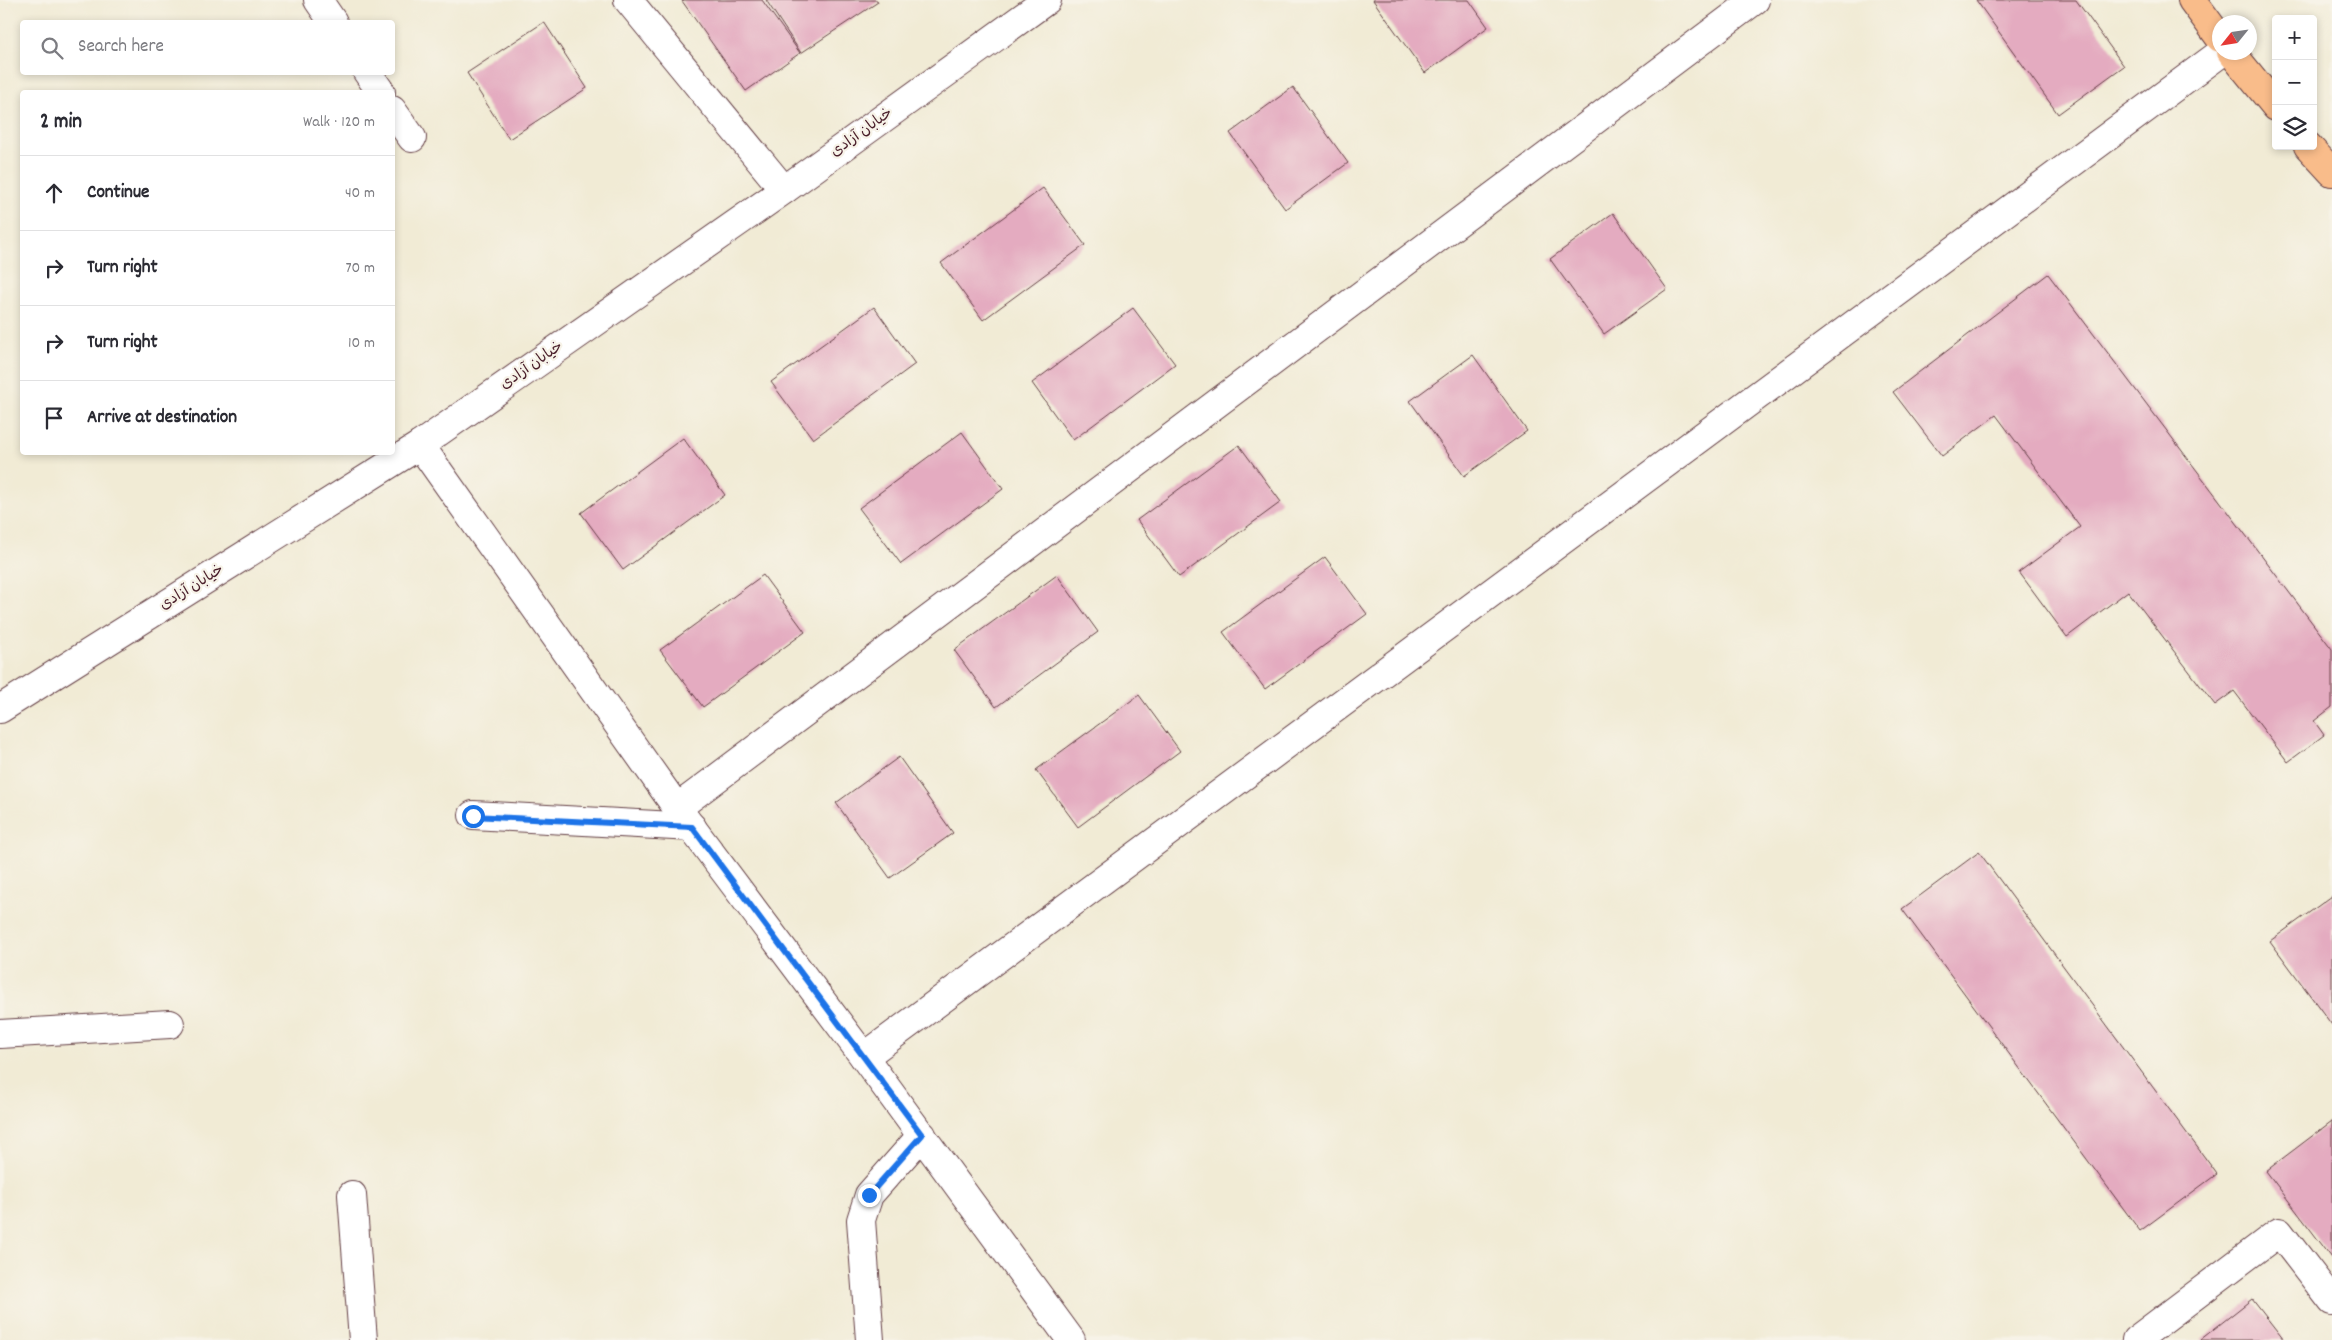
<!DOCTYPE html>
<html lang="en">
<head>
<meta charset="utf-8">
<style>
  :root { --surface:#fff; --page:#f2f2f3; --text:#2b2b33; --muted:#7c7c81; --line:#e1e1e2 }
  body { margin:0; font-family:Dekko,"Playpen Sans Arabic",sans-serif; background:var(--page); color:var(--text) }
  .controls { position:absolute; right:15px; top:15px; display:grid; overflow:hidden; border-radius:5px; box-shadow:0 2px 8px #0003 }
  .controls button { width:45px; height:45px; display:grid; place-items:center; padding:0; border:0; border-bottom:1px solid var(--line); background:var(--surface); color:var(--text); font:25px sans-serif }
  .compass { position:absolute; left:2212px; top:15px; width:45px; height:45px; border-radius:50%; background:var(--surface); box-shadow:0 2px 8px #0003; rotate:240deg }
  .stop { position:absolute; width:15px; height:15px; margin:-11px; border:4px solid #1a73e8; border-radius:50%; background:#fff }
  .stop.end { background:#1a73e8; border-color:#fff; box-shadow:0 1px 5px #0008 }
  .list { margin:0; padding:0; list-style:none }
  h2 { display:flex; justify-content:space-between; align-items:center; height:65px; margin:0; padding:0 20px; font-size:21px }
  h2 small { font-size:16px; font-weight:400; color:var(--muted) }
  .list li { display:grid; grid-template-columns:32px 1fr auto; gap:15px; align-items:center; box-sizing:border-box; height:75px; padding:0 20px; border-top:1px solid var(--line) }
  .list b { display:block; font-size:19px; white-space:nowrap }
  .list em { font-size:16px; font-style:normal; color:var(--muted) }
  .icon { flex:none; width:28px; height:28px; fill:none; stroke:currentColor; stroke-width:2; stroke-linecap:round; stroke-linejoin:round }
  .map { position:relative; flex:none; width:2332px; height:1340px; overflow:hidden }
  .search { position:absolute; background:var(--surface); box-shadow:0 2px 8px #0003; left:20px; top:20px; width:375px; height:55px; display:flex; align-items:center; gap:12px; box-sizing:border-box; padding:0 18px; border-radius:5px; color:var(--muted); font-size:19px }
  .panel { position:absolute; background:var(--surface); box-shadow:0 2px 8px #0003; left:20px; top:90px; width:375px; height:365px; border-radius:5px }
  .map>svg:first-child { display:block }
</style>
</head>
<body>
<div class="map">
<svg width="2332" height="1340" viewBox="0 0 2332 1340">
  <rect width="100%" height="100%" fill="#f7f3e8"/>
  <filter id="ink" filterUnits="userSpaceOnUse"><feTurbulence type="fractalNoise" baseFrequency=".02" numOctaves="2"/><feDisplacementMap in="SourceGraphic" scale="10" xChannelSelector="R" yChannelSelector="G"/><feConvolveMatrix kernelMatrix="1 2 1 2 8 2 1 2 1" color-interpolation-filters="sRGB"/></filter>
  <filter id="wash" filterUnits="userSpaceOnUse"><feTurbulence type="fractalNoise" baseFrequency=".0096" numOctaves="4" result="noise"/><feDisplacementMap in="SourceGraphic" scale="20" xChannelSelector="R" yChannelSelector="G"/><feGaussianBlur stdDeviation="1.12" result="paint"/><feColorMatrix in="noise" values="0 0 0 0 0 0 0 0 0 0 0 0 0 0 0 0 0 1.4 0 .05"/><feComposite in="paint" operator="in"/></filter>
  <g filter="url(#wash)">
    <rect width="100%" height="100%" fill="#f1ebd5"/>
    <g id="blocks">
      <g fill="#e4abc0">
        <polygon points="684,0 762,0 800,53 746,91 682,1"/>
        <polygon points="766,0 877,0 878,2 801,53"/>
        <polygon points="1373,0 1469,0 1488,27 1425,73"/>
        <polygon points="1976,0 2076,0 2124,66 2058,114"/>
        <polygon points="544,22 587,88 509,139 467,73"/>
        <polygon points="1293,87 1348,163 1285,209 1230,133"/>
        <polygon points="1043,188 1085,245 983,320 941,263"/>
        <polygon points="1613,213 1667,289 1604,334 1550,259"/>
        <polygon points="2048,274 2332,649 2332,707 2314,721 2324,735 2288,762 2234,691 2215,705 2128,591 2067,637 2019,572 2080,527 1996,415 1942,456 1893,392"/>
        <polygon points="874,307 915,364 813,439 771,382"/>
        <polygon points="1133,308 1175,364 1073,440 1032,383"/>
        <polygon points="1473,355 1527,431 1464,476 1410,401"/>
        <polygon points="962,432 1003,489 901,564 859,508"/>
        <polygon points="683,438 725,495 623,570 581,513"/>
        <polygon points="1239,445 1281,502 1179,577 1137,520"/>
        <polygon points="1325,557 1367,614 1265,689 1223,632"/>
        <polygon points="763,575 805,632 703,707 660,650"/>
        <polygon points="1057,575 1098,632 996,707 954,650"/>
        <polygon points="1139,695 1180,751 1078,827 1036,770"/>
        <polygon points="899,757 953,833 890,878 836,803"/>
        <polygon points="1979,852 2217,1174 2140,1231 1902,909"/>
        <polygon points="2332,896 2332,1025 2270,941"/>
        <polygon points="2332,1121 2332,1258 2266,1171"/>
        <polygon points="2252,1299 2284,1340 2200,1340"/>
      </g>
    </g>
  </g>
  <g filter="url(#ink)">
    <use href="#blocks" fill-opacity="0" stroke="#633e44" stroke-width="1"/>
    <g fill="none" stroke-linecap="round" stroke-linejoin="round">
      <defs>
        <g id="minor">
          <polyline points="318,0 333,22"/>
          <polyline points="628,0 784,190"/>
          <polyline points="367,72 381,92"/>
          <polyline points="392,110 412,138"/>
          <polyline points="420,445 677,808 864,1057 1071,1340"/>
          <polyline points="0,709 420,445 784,190 1047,0"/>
          <polyline points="677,808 1755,0"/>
          <polyline points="473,815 692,827"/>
          <polyline points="0,1034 170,1024"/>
          <polyline points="864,1057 2222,52"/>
          <polyline points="352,1195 363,1340"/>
          <polyline points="870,1340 861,1220 869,1195 922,1135"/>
          <polyline points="2136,1340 2279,1232 2332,1301"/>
        </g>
        <g id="highway">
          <polyline points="2192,0 2220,38"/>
          <polyline points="2231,52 2276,107"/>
          <polyline points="2308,146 2332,172"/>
        </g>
      </defs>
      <use href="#minor" stroke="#633e44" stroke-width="30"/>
      <use href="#highway" stroke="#633e44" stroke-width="30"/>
      <use href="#minor" stroke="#fff" stroke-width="28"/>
      <use href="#highway" stroke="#f9bc8a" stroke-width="28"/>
    </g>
  </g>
  <g fill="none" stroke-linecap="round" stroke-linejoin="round" filter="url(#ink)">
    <polyline stroke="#1a73e8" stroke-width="6" points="473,816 692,827 922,1135 869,1195"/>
  </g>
  <g text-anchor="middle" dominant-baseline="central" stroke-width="4.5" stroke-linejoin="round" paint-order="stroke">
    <g font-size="15" fill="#4a1f2b" stroke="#f7f3e8">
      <text transform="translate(862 133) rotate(-36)">خیابان آزادی</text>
      <text transform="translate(532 366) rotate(-35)">خیابان آزادی</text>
      <text transform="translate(192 588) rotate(-32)">خیابان آزادی</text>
    </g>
  </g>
</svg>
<div class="controls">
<button>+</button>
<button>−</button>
<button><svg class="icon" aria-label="layers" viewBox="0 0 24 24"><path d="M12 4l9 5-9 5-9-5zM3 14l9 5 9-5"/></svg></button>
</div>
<svg class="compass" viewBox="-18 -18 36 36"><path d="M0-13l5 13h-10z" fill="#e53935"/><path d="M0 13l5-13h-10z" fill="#7c7c81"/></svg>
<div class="stop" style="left:473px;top:816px"></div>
<div class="stop end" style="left:869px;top:1195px"></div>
<div class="search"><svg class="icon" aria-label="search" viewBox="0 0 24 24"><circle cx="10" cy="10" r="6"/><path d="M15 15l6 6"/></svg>Search here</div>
<section class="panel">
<h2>2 min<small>Walk · 120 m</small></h2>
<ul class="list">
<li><svg class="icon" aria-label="ahead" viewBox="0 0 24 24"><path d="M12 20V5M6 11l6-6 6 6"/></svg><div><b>Continue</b></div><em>40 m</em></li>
<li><svg class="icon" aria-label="right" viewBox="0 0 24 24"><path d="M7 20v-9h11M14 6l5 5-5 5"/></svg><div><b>Turn right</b></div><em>70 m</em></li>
<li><svg class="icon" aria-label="right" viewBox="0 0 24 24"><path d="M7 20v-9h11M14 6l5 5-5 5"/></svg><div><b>Turn right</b></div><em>10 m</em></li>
<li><svg class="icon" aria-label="arrive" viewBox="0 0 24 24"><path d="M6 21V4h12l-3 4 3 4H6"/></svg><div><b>Arrive at destination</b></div></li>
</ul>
</section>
</div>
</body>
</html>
